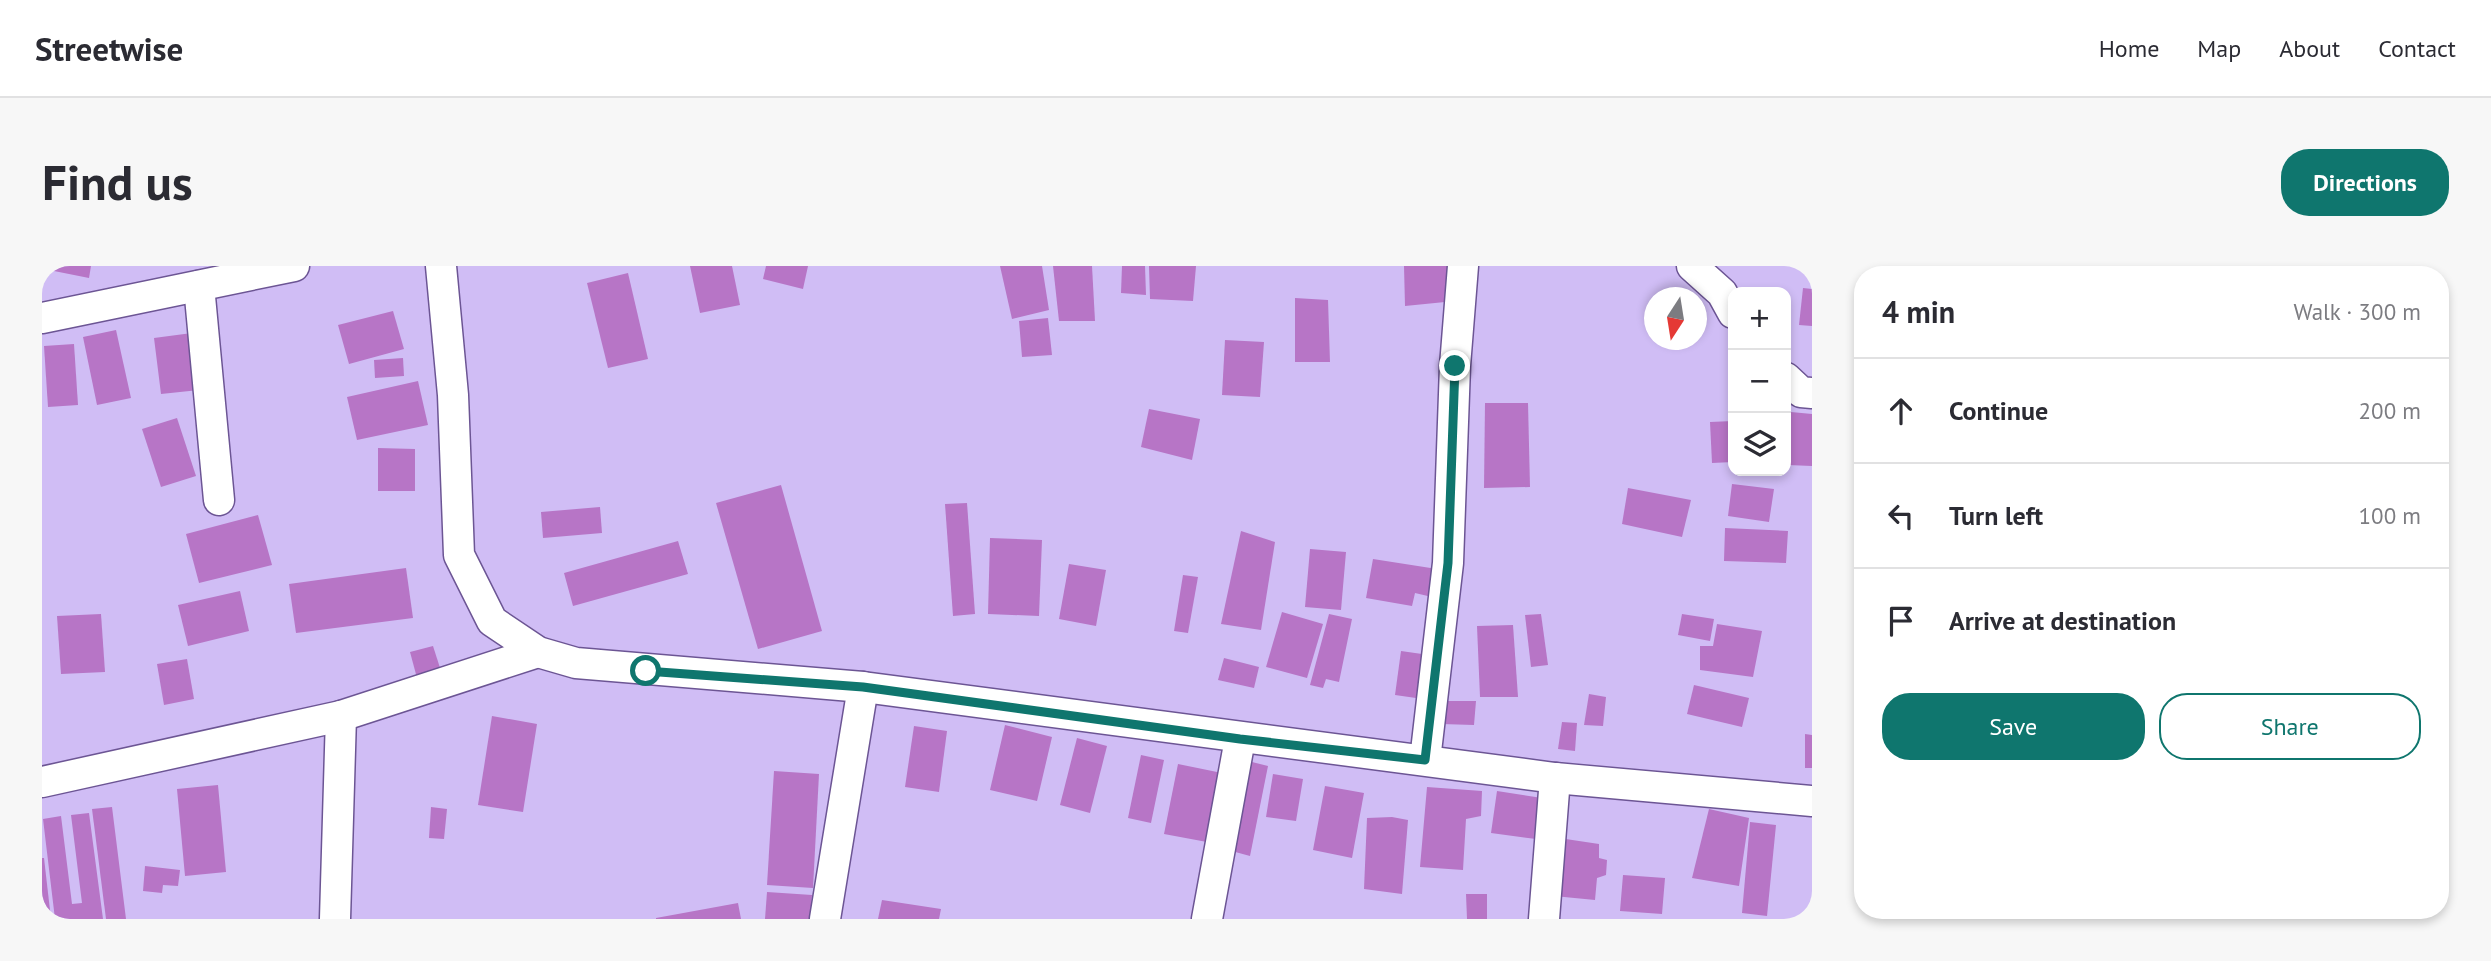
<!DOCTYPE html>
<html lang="en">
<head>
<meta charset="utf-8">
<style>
  :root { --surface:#fff; --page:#f7f7f7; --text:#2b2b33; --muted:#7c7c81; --line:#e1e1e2; --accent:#0f766e }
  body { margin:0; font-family:"PT Sans",sans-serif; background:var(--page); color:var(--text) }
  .controls { position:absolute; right:21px; top:21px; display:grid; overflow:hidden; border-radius:14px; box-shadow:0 4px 10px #0003 }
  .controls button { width:63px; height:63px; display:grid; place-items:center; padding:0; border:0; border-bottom:2px solid var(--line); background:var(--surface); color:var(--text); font:35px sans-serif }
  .compass { position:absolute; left:1602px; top:21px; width:63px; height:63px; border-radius:50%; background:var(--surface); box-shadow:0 4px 10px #0003; rotate:192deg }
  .stop { position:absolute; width:21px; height:21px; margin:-16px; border:5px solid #0f766e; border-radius:50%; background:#fff }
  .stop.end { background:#0f766e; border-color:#fff; box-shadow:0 2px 7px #0008 }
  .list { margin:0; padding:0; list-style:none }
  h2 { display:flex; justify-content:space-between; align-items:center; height:91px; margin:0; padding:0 28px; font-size:30px }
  h2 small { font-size:23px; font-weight:400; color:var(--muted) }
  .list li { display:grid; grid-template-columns:46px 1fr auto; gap:21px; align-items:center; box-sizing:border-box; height:105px; padding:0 28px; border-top:2px solid var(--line) }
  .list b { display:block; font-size:26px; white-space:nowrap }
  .list em { font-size:23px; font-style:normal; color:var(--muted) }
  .actions { display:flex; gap:14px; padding:21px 28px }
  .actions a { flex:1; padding:16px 0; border:2px solid var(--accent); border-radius:28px; text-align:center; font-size:24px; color:var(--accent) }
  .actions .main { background:var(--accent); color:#fff }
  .icon { flex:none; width:38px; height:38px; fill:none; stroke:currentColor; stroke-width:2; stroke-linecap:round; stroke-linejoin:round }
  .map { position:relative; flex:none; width:1770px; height:653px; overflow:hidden; border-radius:28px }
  header { display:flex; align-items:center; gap:42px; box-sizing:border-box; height:98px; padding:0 35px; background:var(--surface); border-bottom:2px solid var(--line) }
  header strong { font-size:33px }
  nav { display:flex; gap:38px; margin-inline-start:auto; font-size:24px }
  .intro { display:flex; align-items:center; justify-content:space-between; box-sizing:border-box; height:168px; padding:0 42px }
  h1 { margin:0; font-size:49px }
  .button { padding:18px 32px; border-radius:28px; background:var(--accent); color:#fff; font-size:24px; font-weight:700 }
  main { display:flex; gap:42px; padding:0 42px }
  aside { flex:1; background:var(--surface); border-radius:28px; box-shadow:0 4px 10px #0003 }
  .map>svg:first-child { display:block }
</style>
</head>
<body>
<header>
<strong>Streetwise</strong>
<nav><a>Home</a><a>Map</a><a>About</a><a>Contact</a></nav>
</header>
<div class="intro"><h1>Find us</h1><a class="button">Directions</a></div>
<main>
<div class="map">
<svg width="1770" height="653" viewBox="0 0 1770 653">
  <rect width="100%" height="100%" fill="#d0bdf5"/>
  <g fill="#b775c6">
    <polygon points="8,0 49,0 47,12 7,4"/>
    <polygon points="648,0 690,0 698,39 658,47"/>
    <polygon points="724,0 766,0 761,23 721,13"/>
    <polygon points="958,0 1000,0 1007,44 970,53"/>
    <polygon points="1011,0 1050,0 1053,55 1017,55"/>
    <polygon points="1080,0 1103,0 1104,29 1079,27"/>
    <polygon points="1107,0 1154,0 1151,35 1108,33"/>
    <polygon points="1362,0 1412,0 1413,35 1363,40"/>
    <polygon points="586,7 606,93 566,102 545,17"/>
    <polygon points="1761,22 1770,23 1770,60 1757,59"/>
    <polygon points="1253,32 1286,34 1288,96 1253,96"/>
    <polygon points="351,45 362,83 307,98 296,59"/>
    <polygon points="1006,52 1010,89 980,91 977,55"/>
    <polygon points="74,64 89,132 55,139 41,71"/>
    <polygon points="150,67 157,124 119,128 112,72"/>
    <polygon points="1183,74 1222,76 1218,131 1180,129"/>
    <polygon points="32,78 36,139 6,141 2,80"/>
    <polygon points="361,92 362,110 333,112 332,94"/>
    <polygon points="376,115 386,159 315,174 305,131"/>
    <polygon points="1443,137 1486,137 1488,221 1442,222"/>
    <polygon points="1107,143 1158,153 1150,194 1099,181"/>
    <polygon points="1749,146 1770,148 1770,200 1746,199"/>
    <polygon points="135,152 154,210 119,221 100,163"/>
    <polygon points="1691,155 1691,196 1670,197 1668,156"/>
    <polygon points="336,182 373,183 373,225 336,225"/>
    <polygon points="1690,218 1732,223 1727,256 1686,250"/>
    <polygon points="739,219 780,365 716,383 674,237"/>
    <polygon points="1586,222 1649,234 1640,271 1580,258"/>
    <polygon points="925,237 933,348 911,350 903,238"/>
    <polygon points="558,241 560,267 501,272 499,246"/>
    <polygon points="216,249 230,299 157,317 144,268"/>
    <polygon points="1683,262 1746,265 1744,297 1682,295"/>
    <polygon points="1199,265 1233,276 1219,364 1179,358"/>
    <polygon points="948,272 1000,274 997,350 946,348"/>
    <polygon points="636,275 646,308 531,340 522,307"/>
    <polygon points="1268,283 1304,286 1299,344 1263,341"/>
    <polygon points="1331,293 1395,303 1390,331 1373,327 1370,340 1324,332"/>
    <polygon points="1027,298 1064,304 1054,360 1017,353"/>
    <polygon points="364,302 371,352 254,367 247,318"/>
    <polygon points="1141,309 1156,311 1146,367 1132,365"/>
    <polygon points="198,325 207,365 146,380 136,339"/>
    <polygon points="1240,346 1281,358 1265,412 1224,401"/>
    <polygon points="59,348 63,406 19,408 15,350"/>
    <polygon points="1287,348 1310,353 1297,416 1284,413 1281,422 1268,419"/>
    <polygon points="1499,348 1506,399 1489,401 1483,349"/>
    <polygon points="1640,348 1672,353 1668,375 1636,369"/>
    <polygon points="1675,358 1720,365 1711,411 1658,404 1658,380 1671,380"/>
    <polygon points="1471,359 1476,431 1438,431 1435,360"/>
    <polygon points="391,380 399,405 375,412 368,386"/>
    <polygon points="1359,385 1380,388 1374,432 1353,429"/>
    <polygon points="1182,392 1217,401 1212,422 1176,414"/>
    <polygon points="145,393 152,433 122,439 115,398"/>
    <polygon points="1652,419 1707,432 1700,461 1645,448"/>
    <polygon points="1547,428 1564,431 1561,460 1542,459"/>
    <polygon points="1401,435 1434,435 1432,459 1399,458"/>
    <polygon points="450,450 495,458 481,546 436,539"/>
    <polygon points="1520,456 1535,457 1533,485 1516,483"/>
    <polygon points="963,459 1010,471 995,535 948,524"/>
    <polygon points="872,460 905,465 897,526 863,521"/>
    <polygon points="1763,468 1770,469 1770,502 1763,502"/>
    <polygon points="1035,472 1065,480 1048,547 1018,539"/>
    <polygon points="1099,489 1122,494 1109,557 1086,552"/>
    <polygon points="1206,495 1226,500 1208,590 1186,584"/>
    <polygon points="1136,498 1180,507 1165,576 1122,568"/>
    <polygon points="732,505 777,508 771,622 725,619"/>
    <polygon points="1231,508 1261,513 1254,555 1224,551"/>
    <polygon points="176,519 184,606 143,610 135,523"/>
    <polygon points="1283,520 1322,527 1310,592 1271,584"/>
    <polygon points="1385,521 1440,525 1439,550 1424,553 1421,604 1378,601"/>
    <polygon points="1455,525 1500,532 1494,573 1449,567"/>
    <polygon points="70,541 84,653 64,653 50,543"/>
    <polygon points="389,541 405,543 402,573 387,572"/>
    <polygon points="1667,543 1707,552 1697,620 1650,612"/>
    <polygon points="47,547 61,653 13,653 1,553 19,550 30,638 40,637 29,549"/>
    <polygon points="1350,551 1366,554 1360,628 1322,623 1325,552"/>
    <polygon points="1708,556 1734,559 1725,650 1700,647"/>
    <polygon points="1517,572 1557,578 1557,592 1565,594 1564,609 1555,612 1553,634 1512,630"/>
    <polygon points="0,592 2,592 9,653 0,653"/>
    <polygon points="103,600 138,604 136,620 121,619 120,627 101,625"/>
    <polygon points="1581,609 1623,612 1620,648 1578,645"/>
    <polygon points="725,626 770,629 768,653 723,653"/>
    <polygon points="1424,628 1445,628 1445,653 1425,653"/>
    <polygon points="840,634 899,643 897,653 836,653"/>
    <polygon points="696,637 699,653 614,653 614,652"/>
  </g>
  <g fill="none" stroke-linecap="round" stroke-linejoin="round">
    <defs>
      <g id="minor">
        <polyline points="399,0 411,129 417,289 450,355 496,386 534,397 821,421 1513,512 1770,535"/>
        <polyline points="1650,0 1680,27 1691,47"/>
        <polyline points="157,20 177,234"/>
        <polyline points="0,52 252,0"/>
        <polyline points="1744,112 1759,126 1770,127"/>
        <polyline points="1383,494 1406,297 1413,100 1421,0"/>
        <polyline points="0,516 299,450 496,386"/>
        <polyline points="293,653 299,450"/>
        <polyline points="783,653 821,421"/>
        <polyline points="1165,653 1198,473"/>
        <polyline points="1502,653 1513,512"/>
      </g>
    </defs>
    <use href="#minor" stroke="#6c5594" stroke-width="33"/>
    <use href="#minor" stroke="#fff" stroke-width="30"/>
  </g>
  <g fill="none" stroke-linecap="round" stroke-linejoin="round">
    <polyline stroke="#0f766e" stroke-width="9" points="604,405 821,421 1198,473 1383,494 1406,297 1413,100"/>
  </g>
</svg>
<div class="controls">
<button>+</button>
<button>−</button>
<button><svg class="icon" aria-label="layers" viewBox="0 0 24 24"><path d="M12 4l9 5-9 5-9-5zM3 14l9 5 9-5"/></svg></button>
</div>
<svg class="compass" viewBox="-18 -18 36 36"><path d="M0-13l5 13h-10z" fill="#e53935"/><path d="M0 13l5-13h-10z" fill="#7c7c81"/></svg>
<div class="stop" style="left:604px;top:405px"></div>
<div class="stop end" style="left:1413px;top:100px"></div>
</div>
<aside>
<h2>4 min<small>Walk · 300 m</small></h2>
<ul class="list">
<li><svg class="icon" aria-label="ahead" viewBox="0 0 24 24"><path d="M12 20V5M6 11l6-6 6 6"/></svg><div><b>Continue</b></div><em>200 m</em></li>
<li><svg class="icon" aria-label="left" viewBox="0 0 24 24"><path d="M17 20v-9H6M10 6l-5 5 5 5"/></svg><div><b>Turn left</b></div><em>100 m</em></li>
<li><svg class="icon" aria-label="arrive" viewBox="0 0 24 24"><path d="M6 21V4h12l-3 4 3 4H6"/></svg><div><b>Arrive at destination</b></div></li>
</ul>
<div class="actions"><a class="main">Save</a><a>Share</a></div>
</aside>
</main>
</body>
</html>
